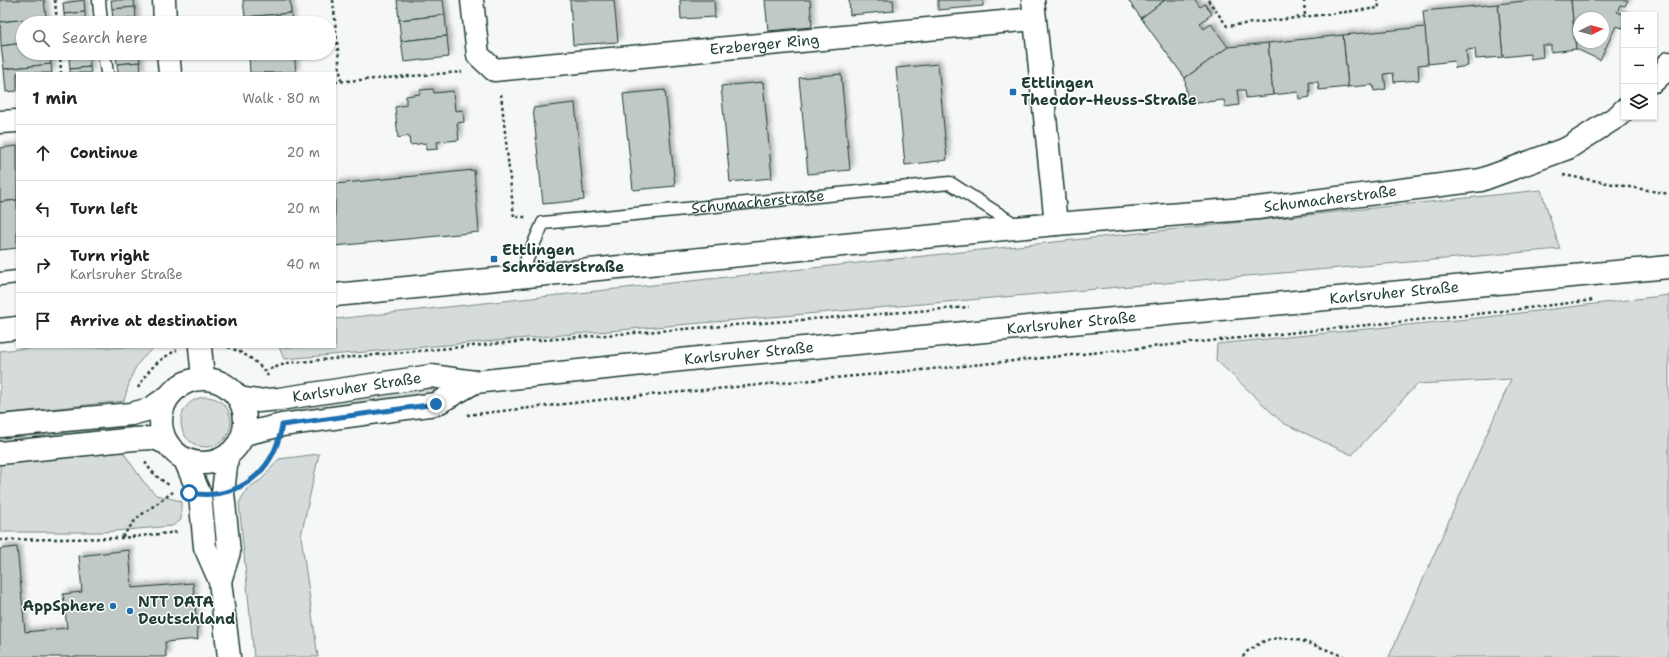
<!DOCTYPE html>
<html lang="en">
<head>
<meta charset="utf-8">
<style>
  :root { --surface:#fff; --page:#f2f2f2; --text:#222; --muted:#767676; --line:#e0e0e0 }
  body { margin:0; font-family:"Shantell Sans",sans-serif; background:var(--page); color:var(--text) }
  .controls { position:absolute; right:12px; top:12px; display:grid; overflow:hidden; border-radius:0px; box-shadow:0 1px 3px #0004 }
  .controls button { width:36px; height:36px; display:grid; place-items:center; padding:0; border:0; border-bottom:1px solid var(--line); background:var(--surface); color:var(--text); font:20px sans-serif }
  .compass { position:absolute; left:1573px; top:12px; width:36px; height:36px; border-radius:50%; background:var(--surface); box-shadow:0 1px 3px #0004; rotate:85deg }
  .stop { position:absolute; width:12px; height:12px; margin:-9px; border:3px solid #1f6fb2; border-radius:50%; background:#fff }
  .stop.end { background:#1f6fb2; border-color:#fff; box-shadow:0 1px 4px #0008 }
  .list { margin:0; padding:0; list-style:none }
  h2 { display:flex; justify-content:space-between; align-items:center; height:52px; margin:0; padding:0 16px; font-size:17px }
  h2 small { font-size:13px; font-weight:400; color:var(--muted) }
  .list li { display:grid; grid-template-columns:26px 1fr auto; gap:12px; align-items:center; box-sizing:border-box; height:56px; padding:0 16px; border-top:1px solid var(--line) }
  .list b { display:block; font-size:15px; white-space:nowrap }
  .list p { margin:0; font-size:13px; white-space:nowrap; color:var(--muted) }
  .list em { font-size:13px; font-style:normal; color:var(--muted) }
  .icon { flex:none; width:22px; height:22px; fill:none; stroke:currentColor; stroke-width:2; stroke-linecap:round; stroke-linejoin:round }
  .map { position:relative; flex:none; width:1669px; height:657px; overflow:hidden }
  .search { position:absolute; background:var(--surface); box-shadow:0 1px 3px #0004; left:16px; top:16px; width:320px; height:44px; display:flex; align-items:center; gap:10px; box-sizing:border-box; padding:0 14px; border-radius:22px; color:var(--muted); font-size:15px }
  .panel { position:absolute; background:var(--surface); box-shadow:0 1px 3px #0004; left:16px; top:72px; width:320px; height:276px; border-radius:0px }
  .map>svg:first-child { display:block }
</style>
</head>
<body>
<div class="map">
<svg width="1669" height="657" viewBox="0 0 1669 657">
  <defs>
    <filter id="shadow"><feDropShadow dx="3.5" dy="-3.5" stdDeviation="2" flood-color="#0004"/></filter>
  </defs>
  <rect width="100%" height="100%" fill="#f6f7f7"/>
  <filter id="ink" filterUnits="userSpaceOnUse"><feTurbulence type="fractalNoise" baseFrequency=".025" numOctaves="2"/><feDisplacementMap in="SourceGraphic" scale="8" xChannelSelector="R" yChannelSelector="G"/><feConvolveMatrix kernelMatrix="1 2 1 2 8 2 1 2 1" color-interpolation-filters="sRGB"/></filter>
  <g filter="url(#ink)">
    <g fill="#d6dcdb" stroke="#7a8c88">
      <polygon points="1541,190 1560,249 284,359 279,347 335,347 335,319"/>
      <polygon points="1669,295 1669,657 1389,657 1511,379 1417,384 1352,455 1283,423 1216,360 1217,344 1487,317"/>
      <path d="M37,347H155C133,364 131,376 124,401L0,414V351Z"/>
      <polygon points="433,388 434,394 289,416 288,407"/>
      <circle cx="206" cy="422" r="25"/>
      <polygon points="120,425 121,435 0,447 0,437"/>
      <polygon points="123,452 143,481 156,495 181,501 181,520 172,526 103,532 0,532 0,464"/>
      <polygon points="319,454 301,536 318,657 254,657 239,503 247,489 262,479 279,459"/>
    </g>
    <g fill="#c0c9c6" stroke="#1f3d34" fill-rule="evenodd" filter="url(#shadow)">
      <polygon points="0,0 44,0 46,17 0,22"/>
      <polygon points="84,0 85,12 64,14 63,3"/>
      <polygon points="111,0 134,0 135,7 112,9"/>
      <polygon points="243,0 290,0 291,13 245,17"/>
      <polygon points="397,0 443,0 445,15 399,20"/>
      <polygon points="570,0 614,0 618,42 573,45"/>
      <polygon points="680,0 714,0 715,17 681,19"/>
      <polygon points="765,0 810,0 812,27 768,31"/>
      <polygon points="849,0 893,0 894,11 850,15"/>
      <polygon points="938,0 983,0 983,6 938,10"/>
      <polygon points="1128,0 1165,0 1141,18"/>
      <polygon points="1165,0 1195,0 1200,7 1205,4 1212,14 1200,23 1204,29 1211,24 1228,47 1185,78 1141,18"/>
      <polygon points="1532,0 1571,0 1576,49 1551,52 1551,45 1542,45 1543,57 1530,59 1530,54 1503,57 1498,4"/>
      <path d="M1571,0H1628L1625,6L1620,5L1617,12L1625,15L1623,28L1616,26L1600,60L1576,49ZM1579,18H1603V42H1579Z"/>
      <polygon points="1498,4 1503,57 1476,59 1475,49 1466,50 1468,66 1455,68 1454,61 1428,64 1423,11"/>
      <polygon points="135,7 136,18 113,20 112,9"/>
      <polygon points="85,12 85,23 65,23 64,14"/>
      <polygon points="291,13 292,23 245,23 245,17"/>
      <polygon points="445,15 447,36 401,41 399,20"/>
      <polygon points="46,17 47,23 23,23 23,43 1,46 0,22"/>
      <polygon points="136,18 136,23 113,23 113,20"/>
      <polygon points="1425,27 1428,64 1418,65 1419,80 1394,82 1393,73 1384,74 1386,89 1374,91 1373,85 1348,87 1343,35"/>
      <polygon points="1343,35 1348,87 1319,90 1318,82 1309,82 1310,97 1299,99 1298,92 1273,95 1268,43"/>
      <polygon points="447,36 449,57 404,62 401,41"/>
      <polygon points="23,43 23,53 50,53 51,64 4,69 1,46"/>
      <polygon points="1268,43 1273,95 1246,98 1245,90 1237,90 1239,105 1225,107 1224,100 1187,104 1185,78 1228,47"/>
      <polygon points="68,53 89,53 89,56 69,58"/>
      <polygon points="116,53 139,53 140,62 117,64"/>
      <polygon points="248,53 287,53 249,56"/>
      <polygon points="294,53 296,72 250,73 249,56"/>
      <polygon points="89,56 90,67 70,69 69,58"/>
      <polygon points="140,62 141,73 118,73 117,64"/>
      <polygon points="51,64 52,73 17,73 17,91 6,92 4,69"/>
      <polygon points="938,64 947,160 905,165 896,68"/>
      <polygon points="90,67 91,73 70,73 70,69"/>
      <polygon points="841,74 850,170 808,174 799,78"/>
      <polygon points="763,82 772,178 730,182 721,86"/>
      <polygon points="433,89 434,93 453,91 455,111 463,110 464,122 457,123 459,140 437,142 438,149 426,150 426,143 410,145 409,136 398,138 395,107 406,105 406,96 420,94 420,90"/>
      <polygon points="665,90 675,186 633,190 623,94"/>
      <polygon points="575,103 584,200 543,204 533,108"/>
      <polygon points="17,146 17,200 0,202 0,148"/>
      <polygon points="474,170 479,232 335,246 335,184"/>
      <polygon points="17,200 17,248 0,250 0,202"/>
      <polygon points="17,547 25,632 67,628 63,594 82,592 79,556 129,550 132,588 193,583 198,639 165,642 166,657 0,657 0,549"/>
    </g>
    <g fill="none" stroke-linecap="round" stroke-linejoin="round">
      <defs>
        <g id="lane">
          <polyline points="99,0 101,23"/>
          <polyline points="104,53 107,73"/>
          <path id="s1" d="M519,277L543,223L950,183L1019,227"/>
          <polyline points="0,279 17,277"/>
        </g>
        <g id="street">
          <polyline points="164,0 165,23"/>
          <path id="s2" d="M472,0L478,55L494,70L1034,19"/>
          <polyline points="1033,0 1056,224"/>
          <polyline points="168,53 170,73"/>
          <polyline points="1654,81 1666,70 1669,63"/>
          <polyline points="0,122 17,121"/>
          <path id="s3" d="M335,295L1056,224L1257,208L1481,180L1568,148L1618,116L1624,110"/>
          <polyline points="0,330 17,328"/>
          <polyline points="200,347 203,378"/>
          <polyline points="185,460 200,495 205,547 220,581 229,657"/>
          <polyline points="220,581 229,552 223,493 227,457"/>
        </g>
        <g id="secondary">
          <circle cx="203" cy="421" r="42"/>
          <path id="s4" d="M239,398L258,401L279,399L431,376L475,382L718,356L1669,267"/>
          <polyline points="0,426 131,414 150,409 166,398"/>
          <polyline points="244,434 282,425 436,404 475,382"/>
          <polyline points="0,453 134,439 154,438 168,444"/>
        </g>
      </defs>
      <use href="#lane" stroke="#1f3d34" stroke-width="15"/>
      <use href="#street" stroke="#1f3d34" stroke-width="25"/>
      <use href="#secondary" stroke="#1f3d34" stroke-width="25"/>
      <g stroke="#1f3d34" stroke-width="2.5" stroke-dasharray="3 3" stroke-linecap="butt">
        <polyline points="55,0 57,23"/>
        <polyline points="333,0 341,81"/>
        <polyline points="1208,0 1227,26 1379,8 1378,0"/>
        <polyline points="1304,0 1305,16"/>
        <polyline points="60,53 61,73"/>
        <polyline points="335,82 462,72"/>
        <polyline points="501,94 514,217 526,217"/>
        <polyline points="1563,175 1669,194"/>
        <path d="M228,347C244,353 258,361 268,376"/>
        <polyline points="264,371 288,363 516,342 969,307"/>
        <path d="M138,388C148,369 158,360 177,350"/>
        <polyline points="467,415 617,398 953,367 1486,313 1594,300"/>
        <path d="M145,462C151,472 159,479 169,485"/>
        <polyline points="249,482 265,467 275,451"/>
        <polyline points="122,537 137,518 173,492"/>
        <polyline points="0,540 121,538 179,532"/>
        <path d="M1243,657C1246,651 1251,649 1257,645C1284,628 1318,647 1345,657"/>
      </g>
      <use href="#lane" stroke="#fff" stroke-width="12"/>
      <use href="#street" stroke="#fff" stroke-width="22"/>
      <use href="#secondary" stroke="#fff" stroke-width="22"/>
    </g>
  </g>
  <g fill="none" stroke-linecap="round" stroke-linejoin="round" filter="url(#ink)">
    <path stroke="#1f6fb2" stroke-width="5" d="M189,493C238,501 274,473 282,425L436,404"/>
  </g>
  <g fill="#1f6fb2" stroke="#fff" stroke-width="1.5">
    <rect x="1009" y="88" width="8" height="8" rx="2"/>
    <rect x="490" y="255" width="8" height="8" rx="2"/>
    <circle cx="113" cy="606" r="4"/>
    <circle cx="130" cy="611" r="4"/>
  </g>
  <g text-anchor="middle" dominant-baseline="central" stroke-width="3" stroke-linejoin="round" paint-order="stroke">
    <g font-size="15" fill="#1f3d34" stroke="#fff">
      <text stroke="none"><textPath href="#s2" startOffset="349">Erzberger Ring</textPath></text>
      <text stroke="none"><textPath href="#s3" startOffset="1000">Schumacherstraße</textPath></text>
      <text stroke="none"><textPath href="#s1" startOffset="275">Schumacherstraße</textPath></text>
      <text stroke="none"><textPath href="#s4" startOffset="1162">Karlsruher Straße</textPath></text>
      <text stroke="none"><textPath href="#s4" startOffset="838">Karlsruher Straße</textPath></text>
      <text stroke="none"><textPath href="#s4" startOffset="514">Karlsruher Straße</textPath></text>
      <text stroke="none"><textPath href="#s4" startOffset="119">Karlsruher Straße</textPath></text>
    </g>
    <g font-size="15" font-weight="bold" fill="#1f3d34" stroke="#fff" text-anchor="start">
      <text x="1021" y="83">Ettlingen<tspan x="1021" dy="17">Theodor-Heuss-Straße</tspan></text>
      <text x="502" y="250">Ettlingen<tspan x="502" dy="17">Schröderstraße</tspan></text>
      <text x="138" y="602">NTT DATA<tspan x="138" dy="17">Deutschland</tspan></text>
      <text x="105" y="606" text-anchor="end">AppSphere</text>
    </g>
  </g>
</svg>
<div class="controls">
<button>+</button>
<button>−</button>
<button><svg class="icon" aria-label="layers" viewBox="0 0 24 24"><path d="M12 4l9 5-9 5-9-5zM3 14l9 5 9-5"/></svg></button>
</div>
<svg class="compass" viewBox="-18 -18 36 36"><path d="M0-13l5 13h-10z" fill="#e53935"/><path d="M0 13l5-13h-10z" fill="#767676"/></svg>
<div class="stop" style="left:189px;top:493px"></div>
<div class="stop end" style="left:436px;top:404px"></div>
<div class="search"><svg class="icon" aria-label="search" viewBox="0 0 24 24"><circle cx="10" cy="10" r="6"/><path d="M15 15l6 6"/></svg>Search here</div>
<section class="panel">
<h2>1 min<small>Walk · 80 m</small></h2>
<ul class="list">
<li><svg class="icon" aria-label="ahead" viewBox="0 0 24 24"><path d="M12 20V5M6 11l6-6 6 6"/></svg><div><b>Continue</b></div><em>20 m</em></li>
<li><svg class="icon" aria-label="left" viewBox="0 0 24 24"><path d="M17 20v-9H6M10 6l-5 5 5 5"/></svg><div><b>Turn left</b></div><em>20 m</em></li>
<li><svg class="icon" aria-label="right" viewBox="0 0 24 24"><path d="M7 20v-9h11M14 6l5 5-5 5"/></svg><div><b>Turn right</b><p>Karlsruher Straße</p></div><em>40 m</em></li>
<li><svg class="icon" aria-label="arrive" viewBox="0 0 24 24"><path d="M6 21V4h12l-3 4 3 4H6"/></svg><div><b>Arrive at destination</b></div></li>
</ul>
</section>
</div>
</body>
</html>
